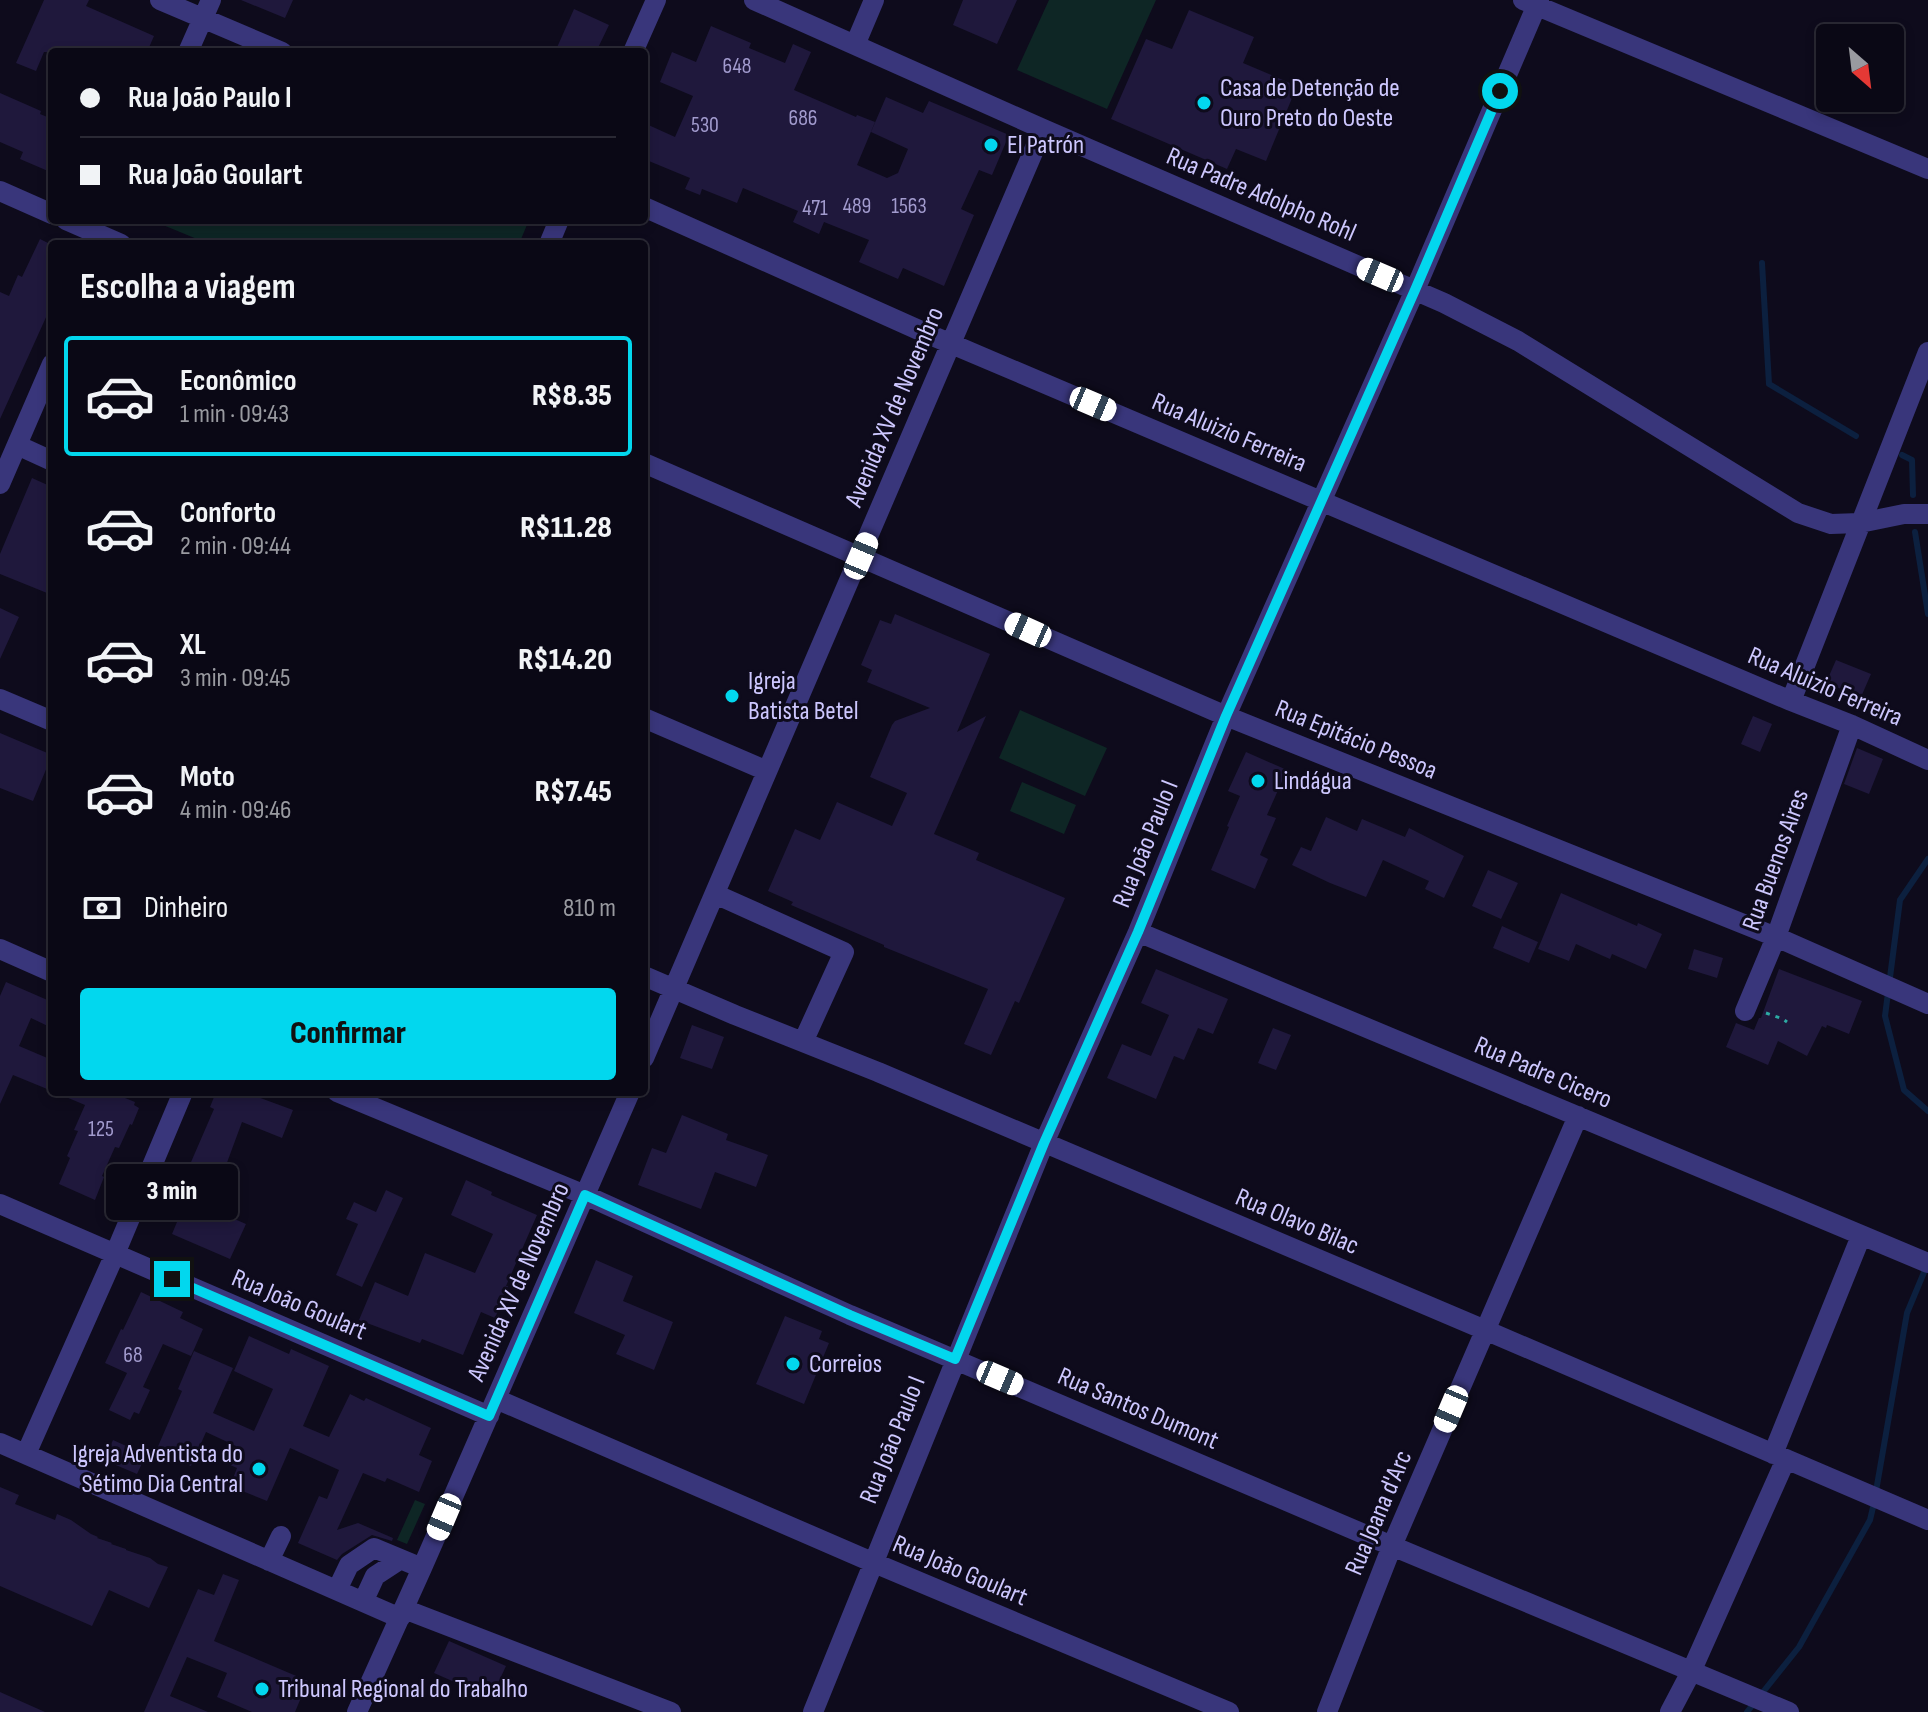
<!DOCTYPE html>
<html lang="pt">
<meta charset="utf-8">
<style>
:root{--surface:#0a0815;--page:#181622;--text:#f1f3f6;--muted:#999aa0;--line:#2a2934;--accent:#02d7ee}
body{margin:0;font-family:"Sofia Sans Condensed",sans-serif;background:var(--page);color:var(--text);height:100vh;display:flex;flex-direction:column;font-size:30px;white-space:nowrap}
*{box-sizing:border-box;margin:0}
p{font-size:26px;color:var(--muted)}
.icon{flex:none;width:44px;height:44px;fill:none;stroke:currentColor;stroke-width:2;stroke-linecap:round;stroke-linejoin:round}
.map{position:relative;flex:1;overflow:hidden}
.side{position:absolute;left:48px;top:240px;width:600px;height:856px;display:flex;flex-direction:column;background:var(--surface);border-radius:8px;box-shadow:0 4px 12px #0003,0 0 0 2px var(--line)}
.side>*{flex:none}
.banner{position:absolute;left:48px;top:48px;width:600px;height:176px;border-radius:8px;box-shadow:0 4px 12px #0003,0 0 0 2px var(--line);display:grid;align-content:center;height:176px;padding:0 32px;background:var(--surface)}
.needle{width:52px;rotate:152deg}
.buttons{position:absolute;left:1816px;top:24px;display:grid;gap:16px}
.buttons a{display:grid;place-items:center;width:88px;height:88px;border-radius:8px;background:var(--surface);box-shadow:0 4px 12px #0003,0 0 0 2px var(--line);font-size:40px}
.end{position:absolute;width:36px;height:36px;margin:-18px;border:10px solid #02d7ee;background:#111;box-shadow:0 0 0 4px #111}
.from{border-radius:50%}
.bubble{position:absolute;height:56px;border-radius:8px;background:var(--surface);box-shadow:0 4px 12px #0003,0 0 0 2px var(--line);font-size:26px;font-weight:800;line-height:56px;text-align:center}
.car{position:absolute;width:24px;height:48px;margin:-24px -12px;border-radius:10px;box-shadow:0 0 6px 2px #0007;background:linear-gradient(#fff 24%,#345 0 40%,#fff 0 76%,#345 0 86%,#fff 0)}
.banner b{display:flex;align-items:center;gap:28px;height:76px;font-size:30px}
.banner b+b{border-top:2px solid var(--line)}
.banner i{width:20px;height:20px;background:var(--text)}
ul{padding:0;list-style:none}
li{display:flex;align-items:center;gap:24px;height:120px;margin:0 16px 12px;padding:0 16px;border:4px solid transparent;border-radius:8px}
li div{flex:1}
li b{display:block;font-size:30px}
li em{font-style:normal;font-weight:800}
li.active{border-color:var(--accent)}
li>.icon{width:72px;height:72px;stroke-width:1.5}
h2{padding:0 32px;font-size:36px;line-height:96px}
.pay{display:flex;align-items:center;gap:20px;height:88px;padding:0 32px;font-size:30px}
.pay p{margin-inline-start:auto}
.primary-button{display:flex;gap:16px;margin-top:auto;padding:16px 32px}
.primary-button a{flex:1;height:92px;border-radius:8px;background:var(--accent);color:#111;font-size:32px;font-weight:800;line-height:92px;text-align:center}
.map>svg:first-child{display:block}
.green{fill:#0e2625}
.lines{fill:none;stroke-linecap:round;stroke-linejoin:round}
.stream{stroke:#0c203f;stroke-width:6}
.building{fill:#1f183c}
.path{stroke:#2daba4;stroke-width:3;stroke-dasharray:4 6;stroke-linecap:butt}
.minor{stroke:#39367b;stroke-width:20}
.route{stroke:#02d7ee;stroke-width:10}
.poi-dot{fill:#02d7ee;stroke:#0e0b1c;stroke-width:3}
.labels{text-anchor:middle;dominant-baseline:central;stroke-width:6;stroke-linejoin:round;paint-order:stroke}
.number-label{font-size:22px;fill:#a29bce}
.poi-label{font-size:26px;fill:#cdc7fe;stroke:#0e0b1c;text-anchor:start}
.street-label{font-size:26px;fill:#cdc7fe;stroke:#0e0b1c}
</style>
<div class="map">
<svg width="1928" height="1712" viewBox="0 0 1928 1712">
<rect width="100%" height="100%" fill="#0e0b1c"/>
<path class="green" d="M1049,0H1156L1107,109L1017,70Z
M161,220H529L519,244H209L163,225Z
M1020,710L1107,748L1085,796L999,758Z
M1022,782L1076,805L1064,834L1010,811Z
M415,1500L425,1504L407,1544L397,1540Z"/>
<g class="lines">
<path class="stream" d="M1762,263L1769,384L1856,436
M1902,455L1912,460L1913,495
M1915,532L1928,614
M1928,859L1900,900L1885,1016L1904,1090L1928,1111
M1876,1491L1907,1313L1927,1265
M1747,1712L1799,1647L1870,1520L1874,1503"/>
</g>
<path class="building" d="M44,0H89L86,6L154,36L147,52H44L36,71L16,63Z
M241,0H293L285,18Z
M963,0H1017L997,44L953,25Z
M574,9L609,25L596,52H555Z
M1189,10L1254,37L1243,63L1297,86L1266,161L1236,149L1227,169L1111,119L1146,39L1172,49Z
M711,26L751,43L749,48L785,63L793,44L811,52L794,90L856,117L857,115L875,122L857,165L887,178L898,173L908,149L871,132L886,97L923,113L929,101L1009,135L992,175L979,170L961,209L974,215L944,286L903,268L898,279L859,262L869,240L824,222L819,234L793,222L798,211L743,188L737,203L702,189L700,195L685,189L690,178L644,159V123L675,137L693,96L660,82L672,52L696,62Z
M0,93L41,111L40,114L52,119V162L48,171L20,159L23,152L0,142Z
M40,239L52,245V304L0,419V292L9,296L18,275L22,277Z
M32,478L52,487V595L0,574V554Z
M0,608L19,617L0,659Z
M895,614L990,654L957,732L986,716L934,834L979,853L976,860L1065,898L1019,1003L1015,1001L991,1055L964,1044L988,989L884,947V945L791,905L793,902L768,891L795,829L820,840L837,802L892,826L907,793L870,777L892,725L895,721L930,708L867,682L872,670L861,665L880,620L891,624Z
M1836,660L1871,674L1861,697L1826,683Z
M1753,716L1772,724L1760,752L1741,744Z
M0,733L52,755L33,801L0,788Z
M1857,748L1883,759L1869,794L1844,784Z
M1246,752L1287,770L1267,815L1276,818L1260,855L1268,859L1255,889L1211,870L1229,827L1227,826L1240,796L1228,791Z
M1326,817L1357,831L1362,819L1405,837L1409,828L1464,856L1444,898L1425,889L1429,881L1383,860L1366,897L1330,883L1292,865L1301,847L1311,851Z
M1488,870L1518,883L1501,919L1472,906Z
M1561,893L1637,926L1638,923L1662,934L1646,969L1612,954L1610,959L1576,944L1569,961L1538,949Z
M1502,926L1538,942L1529,963L1493,948Z
M1694,949L1723,958L1717,978L1688,969Z
M1156,969L1228,999L1213,1034L1198,1028L1184,1060L1174,1056L1156,1099L1107,1078L1122,1044L1151,1056L1169,1015L1141,1003Z
M1779,969L1862,1001L1849,1034L1827,1025L1826,1028L1822,1026L1807,1056L1778,1041L1768,1065L1726,1047L1736,1023L1754,1030L1759,1018H1761Z
M6,982L52,1002V1028L31,1018L19,1046L52,1060V1091L13,1075L0,1104V996Z
M692,1025L724,1037L712,1069L680,1058Z
M1273,1028L1291,1035L1276,1070L1258,1063Z
M54,1092H128L125,1098L135,1102L134,1105L139,1108L132,1125L130,1124L119,1148L115,1147L102,1176L104,1177L95,1200L59,1184L70,1158L67,1156L78,1131L74,1130L85,1105Z
M216,1092H257L255,1096L293,1110L282,1138L242,1122L225,1168L233,1172L216,1211L246,1224L230,1259L172,1234L182,1210L172,1206L214,1109L210,1107Z
M682,1115L728,1134L726,1140L768,1155L756,1187L715,1172L701,1209L638,1185L652,1148L666,1153Z
M466,1180L492,1192L491,1195L537,1215L506,1286H508L495,1318L481,1312L463,1355L422,1339L420,1343L359,1320L375,1282L408,1296L425,1253L475,1273L493,1234L451,1215Z
M386,1190L403,1198L362,1287L336,1275L358,1224L346,1219L354,1202L376,1212Z
M596,1260L633,1276L623,1301L673,1322L654,1370L616,1354L625,1335L574,1313Z
M141,1292L183,1312L180,1318L203,1329L191,1356L163,1344L143,1387L150,1390L139,1414L134,1412L130,1420L109,1410L127,1373L105,1363L121,1329L123,1330Z
M785,1316L822,1331L819,1339L829,1343L804,1404L756,1384Z
M249,1336L289,1354L291,1349L329,1366L303,1426L329,1437L350,1394L364,1401L366,1398L431,1428L419,1455L432,1461L419,1492L387,1478L385,1482L363,1473L337,1530L358,1523L393,1538L392,1541L372,1535L342,1554L337,1560L298,1543L319,1496L327,1499L339,1470L290,1448L267,1501L230,1486L237,1468L228,1464L236,1446L206,1432L191,1466L156,1451L182,1391L178,1389L194,1351L233,1368L213,1413L254,1431L273,1389L234,1371Z
M113,1440L146,1455L137,1474L104,1460Z
M0,1487L19,1495L15,1504L55,1520L57,1514L71,1520L91,1534L98,1537L97,1538L112,1543L111,1544L126,1549V1550L150,1558L158,1564L168,1567L149,1608L109,1590L92,1626L0,1586Z
M223,1574L239,1580L214,1641L308,1681L295,1712H252L217,1697L227,1673L187,1657L170,1696L208,1712H144L198,1589L214,1595Z
M449,1641L506,1666L491,1698L434,1673Z
M0,1692L45,1712H0Z"/>
<g class="lines">
<path class="path" d="M1766,1013L1783,1019L1787,1022"/>
<path class="minor" d="M160,0L282,52
M754,0L1043,129L1444,303L1518,341L1798,513L1831,524L1860,523L1904,514H1928
M1523,0L1928,169
M855,45L874,0
M188,52L211,0
M633,52L656,0
M0,191L52,214
M644,207L921,331L1791,701L1852,725L1928,760
M66,220L121,244
M549,244L559,220
M17,445L52,461
M644,463L1226,716L1776,937L1928,1004
M0,484L52,364
M0,699L52,721
M1791,701L1928,352
M644,718L767,771
M715,894L844,952L803,1042
M1138,932L1928,1263
M0,949L52,972
M644,976L735,1015L878,1072L1485,1330L1928,1520
M1745,1011L1776,937L1852,725
M644,1058L1043,129
M337,1092L585,1195L850,1315L1392,1546L1789,1712
M0,1204L489,1416
M496,1399L872,1562L1229,1712
M0,1443L400,1618
M26,1454L115,1254L183,1092
M1773,1454L1861,1236
M269,1561L281,1536
M337,1590L349,1565L374,1548L422,1568
M363,1602L375,1576L401,1559
M404,1609L671,1712
M357,1712L422,1568L630,1092
M813,1712L1044,1143L1138,932L1226,716L1415,290L1539,0
M1327,1712L1392,1546L1578,1116
M1670,1712L1691,1672L1786,1459"/>
</g>
<g class="lines">
<path class="route" d="M172,1279L489,1416L585,1195L850,1315L955,1359L1044,1143L1138,932L1226,716L1415,290L1500,91"/>
</g>
<g class="poi-dot">
<circle cx="1204" cy="103" r="8"/>
<circle cx="991" cy="145" r="8"/>
<circle cx="732" cy="696" r="8"/>
<circle cx="1258" cy="781" r="8"/>
<circle cx="793" cy="1364" r="8"/>
<circle cx="259" cy="1469" r="8"/>
<circle cx="262" cy="1689" r="8"/>
</g>
<g class="labels">
<g class="number-label">
<text x="737" y="66">648</text>
<text x="803" y="118">686</text>
<text x="705" y="125">530</text>
<text x="857" y="206">489</text>
<text x="909" y="206">1563</text>
<text x="815" y="208">471</text>
<text x="101" y="1129">125</text>
<text x="133" y="1355">68</text>
</g>
<g class="poi-label">
<text x="1220" y="88">Casa de Detenção de<tspan x="1220" dy="30">Ouro Preto do Oeste</tspan></text>
<text x="1007" y="145">El Patrón</text>
<text x="748" y="681">Igreja<tspan x="748" dy="30">Batista Betel</tspan></text>
<text x="1274" y="781">Lindágua</text>
<text x="809" y="1364">Correios</text>
<text x="243" y="1454" text-anchor="end">Igreja Adventista do<tspan x="243" dy="30">Sétimo Dia Central</tspan></text>
<text x="278" y="1689">Tribunal Regional do Trabalho</text>
</g>
<g class="street-label">
<text transform="translate(1261 195) rotate(23)">Rua Padre Adolpho Rohl</text>
<text transform="translate(895 407) rotate(-67)">Avenida XV de Novembro</text>
<text transform="translate(1229 433) rotate(23)">Rua Aluizio Ferreira</text>
<text transform="translate(1825 687) rotate(23)">Rua Aluizio Ferreira</text>
<text transform="translate(1356 740) rotate(22)">Rua Epitácio Pessoa</text>
<text transform="translate(1146 844) rotate(-68)">Rua João Paulo I</text>
<text transform="translate(1776 860) rotate(-70)">Rua Buenos Aires</text>
<text transform="translate(1543 1073) rotate(23)">Rua Padre Cicero</text>
<text transform="translate(1297 1222) rotate(23)">Rua Olavo Bilac</text>
<text transform="translate(519 1282) rotate(-66)">Avenida XV de Novembro</text>
<text transform="translate(299 1305) rotate(23)">Rua João Goulart</text>
<text transform="translate(1138 1409) rotate(23)">Rua Santos Dumont</text>
<text transform="translate(893 1440) rotate(-68)">Rua João Paulo I</text>
<text transform="translate(1379 1513) rotate(-67)">Rua Joana d'Arc</text>
<text transform="translate(960 1571) rotate(23)">Rua João Goulart</text>
</g>
</g>
</svg>
<div class="buttons">
<a><svg class="needle" viewBox="-14 -14 28 28"><path d="M0-13l5 13h-10z" fill="#e53935"/><path d="M0 13l5-13h-10z" fill="#999aa0"/></svg></a>
</div>
<i class="end from" style="left:1500px;top:91px"></i>
<i class="end" style="left:172px;top:1279px"></i>
<div class="bubble" style="left:106px;top:1164px;width:132px">3 min</div>
<i class="car" style="left:1380px;top:275px;rotate:293deg"></i>
<i class="car" style="left:1093px;top:404px;rotate:113deg"></i>
<i class="car" style="left:861px;top:556px;rotate:23deg"></i>
<i class="car" style="left:1028px;top:630px;rotate:294deg"></i>
<i class="car" style="left:1000px;top:1378px;rotate:113deg"></i>
<i class="car" style="left:1451px;top:1409px;rotate:203deg"></i>
<i class="car" style="left:444px;top:1517px;rotate:203deg"></i>
<div class="banner">
<b><i class="from"></i>Rua João Paulo I</b>
<b><i></i>Rua João Goulart</b>
</div>
<section class="side">
<h2>Escolha a viagem</h2>
<ul>
<li class="active"><svg class="icon" aria-label="car" viewBox="0 0 24 24"><path d="M5 17H2v-5l4-1 3-4h7l3 4 3 1v5h-3M9 17h6M6 11h13"/><circle cx="7" cy="17" r="2"/><circle cx="17" cy="17" r="2"/></svg><div><b>Econômico</b><p>1 min · 09:43</p></div><em>R$8.35</em></li>
<li><svg class="icon" aria-label="car" viewBox="0 0 24 24"><path d="M5 17H2v-5l4-1 3-4h7l3 4 3 1v5h-3M9 17h6M6 11h13"/><circle cx="7" cy="17" r="2"/><circle cx="17" cy="17" r="2"/></svg><div><b>Conforto</b><p>2 min · 09:44</p></div><em>R$11.28</em></li>
<li><svg class="icon" aria-label="car" viewBox="0 0 24 24"><path d="M5 17H2v-5l4-1 3-4h7l3 4 3 1v5h-3M9 17h6M6 11h13"/><circle cx="7" cy="17" r="2"/><circle cx="17" cy="17" r="2"/></svg><div><b>XL</b><p>3 min · 09:45</p></div><em>R$14.20</em></li>
<li><svg class="icon" aria-label="car" viewBox="0 0 24 24"><path d="M5 17H2v-5l4-1 3-4h7l3 4 3 1v5h-3M9 17h6M6 11h13"/><circle cx="7" cy="17" r="2"/><circle cx="17" cy="17" r="2"/></svg><div><b>Moto</b><p>4 min · 09:46</p></div><em>R$7.45</em></li>
</ul>
<div class="pay"><svg class="icon" aria-label="cash" viewBox="0 0 24 24"><path d="M3 7h18v10H3z"/><circle cx="12" cy="12" r="2"/></svg>Dinheiro<p>810 m</p></div>
<div class="primary-button"><a>Confirmar</a></div>
</section>
</div>
